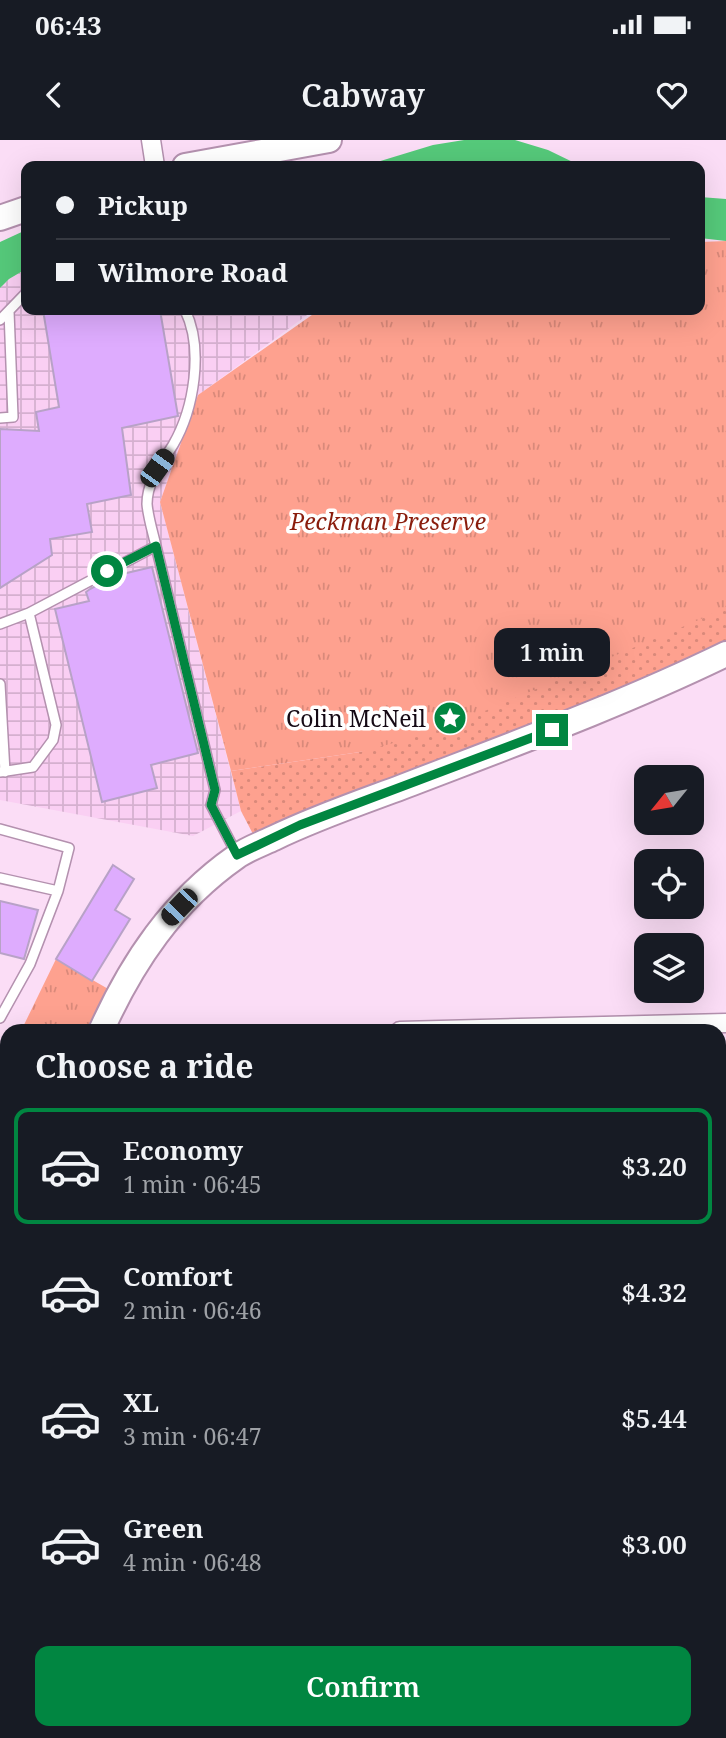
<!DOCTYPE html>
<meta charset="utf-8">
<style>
:root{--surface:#171b24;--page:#20242c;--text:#f1f3f6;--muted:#9ea1a6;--line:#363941;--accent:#018641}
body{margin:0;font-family:"Noto Serif",serif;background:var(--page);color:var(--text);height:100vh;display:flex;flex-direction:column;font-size:26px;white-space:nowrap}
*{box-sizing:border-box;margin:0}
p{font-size:23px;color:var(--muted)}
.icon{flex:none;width:38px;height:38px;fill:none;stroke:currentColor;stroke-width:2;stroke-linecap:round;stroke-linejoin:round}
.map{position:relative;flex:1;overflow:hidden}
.sheet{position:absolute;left:0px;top:884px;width:726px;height:716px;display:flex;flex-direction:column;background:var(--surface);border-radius:21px 21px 0 0;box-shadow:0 7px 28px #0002}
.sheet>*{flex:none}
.banner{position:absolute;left:21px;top:21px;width:684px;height:154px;border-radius:14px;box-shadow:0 7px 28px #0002;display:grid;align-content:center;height:154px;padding:0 35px;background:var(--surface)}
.needle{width:46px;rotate:240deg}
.fabs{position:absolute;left:634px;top:625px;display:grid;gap:14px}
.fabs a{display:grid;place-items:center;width:70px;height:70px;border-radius:14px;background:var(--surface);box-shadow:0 7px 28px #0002;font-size:35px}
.end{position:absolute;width:32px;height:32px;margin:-16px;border:9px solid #018641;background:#fff;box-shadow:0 0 0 4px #fff}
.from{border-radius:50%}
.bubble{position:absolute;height:49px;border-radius:14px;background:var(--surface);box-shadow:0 7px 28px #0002;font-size:23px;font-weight:600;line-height:49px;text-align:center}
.car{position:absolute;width:21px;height:42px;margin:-21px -10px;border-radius:9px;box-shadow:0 0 5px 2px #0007;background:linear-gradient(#222 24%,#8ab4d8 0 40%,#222 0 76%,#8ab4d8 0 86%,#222 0)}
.banner b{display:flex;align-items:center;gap:24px;height:66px;font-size:26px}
.banner b+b{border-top:2px solid var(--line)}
.banner i{width:18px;height:18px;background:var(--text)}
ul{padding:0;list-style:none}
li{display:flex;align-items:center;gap:21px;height:116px;margin:0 14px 10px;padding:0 21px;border:4px solid transparent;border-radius:14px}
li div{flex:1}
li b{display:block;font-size:26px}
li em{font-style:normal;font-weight:600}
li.on{border-color:var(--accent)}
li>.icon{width:63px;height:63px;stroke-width:1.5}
h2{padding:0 35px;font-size:32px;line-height:84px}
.action{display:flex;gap:14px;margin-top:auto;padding:14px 35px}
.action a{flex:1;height:80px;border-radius:14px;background:var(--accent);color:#fff;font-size:28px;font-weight:600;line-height:80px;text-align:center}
.status{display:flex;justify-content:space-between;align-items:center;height:49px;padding:0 35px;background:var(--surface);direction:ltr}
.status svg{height:19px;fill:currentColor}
header{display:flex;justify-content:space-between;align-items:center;height:91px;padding:0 35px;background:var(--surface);font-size:32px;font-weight:600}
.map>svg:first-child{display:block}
.industrial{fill:url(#industrial-grid)}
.grass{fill:url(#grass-dots)}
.park{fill:url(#park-tufts)}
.water{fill:#55c97a}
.building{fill:#deacfe;stroke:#b8a2c7;stroke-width:2}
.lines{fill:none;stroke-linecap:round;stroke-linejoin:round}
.lane-casing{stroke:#b491af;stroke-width:12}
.street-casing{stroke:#b491af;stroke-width:21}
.secondary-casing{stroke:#b491af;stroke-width:28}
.lane{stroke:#fff;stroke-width:9}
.street{stroke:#fff;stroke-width:18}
.secondary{stroke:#fff;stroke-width:24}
.route{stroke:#018641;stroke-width:9}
.labels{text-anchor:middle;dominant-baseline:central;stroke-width:7;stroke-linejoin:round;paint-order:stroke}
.park-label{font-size:23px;font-style:italic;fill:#8a1d0d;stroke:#fff}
.poi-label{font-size:23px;fill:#150914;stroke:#fff;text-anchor:end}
</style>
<div class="status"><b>06:43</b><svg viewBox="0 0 49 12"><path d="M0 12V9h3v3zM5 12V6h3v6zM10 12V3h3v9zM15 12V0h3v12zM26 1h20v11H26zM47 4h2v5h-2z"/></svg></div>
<header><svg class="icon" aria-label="back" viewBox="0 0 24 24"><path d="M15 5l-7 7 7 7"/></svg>Cabway<svg class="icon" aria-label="heart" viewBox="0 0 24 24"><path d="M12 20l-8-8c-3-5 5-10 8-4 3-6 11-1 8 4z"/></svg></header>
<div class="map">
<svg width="726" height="1598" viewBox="0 0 726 1598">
<defs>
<pattern id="industrial-grid" width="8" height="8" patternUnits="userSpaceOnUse" patternTransform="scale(1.75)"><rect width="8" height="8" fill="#facff3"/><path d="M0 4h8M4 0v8" fill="none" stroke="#d5b0cf"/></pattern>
<pattern id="grass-dots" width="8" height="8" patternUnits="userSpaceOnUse" patternTransform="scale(1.75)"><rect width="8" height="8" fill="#fea18f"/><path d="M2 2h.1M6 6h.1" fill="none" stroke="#d9897a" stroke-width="1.8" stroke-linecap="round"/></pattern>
<pattern id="park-tufts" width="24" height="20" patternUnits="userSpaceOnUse" patternTransform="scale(1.75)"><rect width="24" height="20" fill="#fea18f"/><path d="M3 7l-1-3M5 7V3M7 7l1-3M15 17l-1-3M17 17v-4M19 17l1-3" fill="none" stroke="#d9897a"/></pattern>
</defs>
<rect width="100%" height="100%" fill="#fbddf6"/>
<path class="industrial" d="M26,129V170H314L198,255L160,362L241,671L193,696L0,660V148L9,139Z"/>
<path class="grass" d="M726,462V501L671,528L254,696L241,671L231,631L360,612Z"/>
<path class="park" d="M726,101V467L701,479L473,576L405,600L360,612L231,631L160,362L198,255L319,170H700V102Z
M56,819L110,850L90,891H21Z
M7,935V1133L0,1149V957Z"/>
<path class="water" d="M464,0H515L548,10L581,26H364L433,5Z
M700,57L726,59V101L700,98Z
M26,90V129L9,139L0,148V102Z"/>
<path class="building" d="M43,170H160L178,276L122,288L131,355L87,364L92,392L50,399L52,415L0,448V289L39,291L36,272L59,267Z
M152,427L198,613L151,625L157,648L102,662L55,469L89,461L86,452L90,449L114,436Z
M113,725L134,739L115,770L130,779L92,841L56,819Z
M0,761L38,770L24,819L0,813Z"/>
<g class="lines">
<defs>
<path id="lane" d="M0,180L26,153
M0,278L13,277L9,171
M156,406C153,393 148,377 147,364C147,341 162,323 173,305C194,269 204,209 185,170
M0,484L29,473
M0,544L5,632
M0,632L33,627L53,600L56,585L29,473L156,406L215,650L211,665L236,713
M0,689L69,708L58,751L30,824L0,878
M0,738L58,751"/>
<path id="street" d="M151,0L155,26
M400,891L726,883
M719,1144H726
M719,1403H726
M0,1423H7
M160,1592V1598
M521,1592V1598"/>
<path id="secondary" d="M185,26L329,0
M0,78L26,69
M101,891C132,822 173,761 236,717C247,709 261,704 274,698C315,678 359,663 402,647C511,605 621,565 726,514
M0,1180L7,1165"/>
</defs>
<use href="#lane" class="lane-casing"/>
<use href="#street" class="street-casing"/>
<use href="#secondary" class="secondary-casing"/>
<use href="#lane" class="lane"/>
<use href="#street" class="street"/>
<use href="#secondary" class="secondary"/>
</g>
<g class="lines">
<path class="route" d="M107,431L156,406L215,650L211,665L237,715L300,685L552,590"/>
</g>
<defs>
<symbol id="sight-disc" viewBox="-11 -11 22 22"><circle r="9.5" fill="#018641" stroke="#fff"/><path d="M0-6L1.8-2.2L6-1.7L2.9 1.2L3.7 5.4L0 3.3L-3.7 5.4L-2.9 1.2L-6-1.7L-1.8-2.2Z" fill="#fff"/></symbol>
</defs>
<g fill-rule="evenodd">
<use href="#sight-disc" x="431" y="559" width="38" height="38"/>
</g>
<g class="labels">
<g class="park-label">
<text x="388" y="381">Peckman Preserve</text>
</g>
<g class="poi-label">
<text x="426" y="578">Colin McNeil</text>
</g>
</g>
</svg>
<div class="fabs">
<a><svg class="needle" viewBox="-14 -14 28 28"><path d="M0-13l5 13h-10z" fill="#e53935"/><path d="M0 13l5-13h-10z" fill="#9ea1a6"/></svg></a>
<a><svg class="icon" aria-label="locate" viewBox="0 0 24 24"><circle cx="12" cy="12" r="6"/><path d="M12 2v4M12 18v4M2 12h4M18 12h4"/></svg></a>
<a><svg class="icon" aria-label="layers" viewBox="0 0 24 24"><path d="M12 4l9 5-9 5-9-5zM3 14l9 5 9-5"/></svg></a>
</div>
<i class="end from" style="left:107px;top:431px"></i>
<i class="end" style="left:552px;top:590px"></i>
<div class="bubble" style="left:494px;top:488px;width:116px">1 min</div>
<i class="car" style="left:157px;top:328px;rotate:36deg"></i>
<i class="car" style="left:179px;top:767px;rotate:224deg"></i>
<div class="banner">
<b><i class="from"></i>Pickup</b>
<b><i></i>Wilmore Road</b>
</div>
<section class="sheet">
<h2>Choose a ride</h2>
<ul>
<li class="on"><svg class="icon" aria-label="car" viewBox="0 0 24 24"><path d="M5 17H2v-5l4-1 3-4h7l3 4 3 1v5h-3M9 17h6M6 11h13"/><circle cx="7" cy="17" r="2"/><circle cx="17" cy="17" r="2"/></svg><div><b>Economy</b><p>1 min · 06:45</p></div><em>$3.20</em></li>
<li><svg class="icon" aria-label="car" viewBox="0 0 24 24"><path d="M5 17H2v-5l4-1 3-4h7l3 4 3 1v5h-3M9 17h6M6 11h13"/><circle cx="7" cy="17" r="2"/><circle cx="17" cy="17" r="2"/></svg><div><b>Comfort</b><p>2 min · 06:46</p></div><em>$4.32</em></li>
<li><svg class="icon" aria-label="car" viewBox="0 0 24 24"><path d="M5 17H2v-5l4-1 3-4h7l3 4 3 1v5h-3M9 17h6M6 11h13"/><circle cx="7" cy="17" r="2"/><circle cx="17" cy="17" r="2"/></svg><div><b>XL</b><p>3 min · 06:47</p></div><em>$5.44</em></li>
<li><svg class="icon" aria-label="car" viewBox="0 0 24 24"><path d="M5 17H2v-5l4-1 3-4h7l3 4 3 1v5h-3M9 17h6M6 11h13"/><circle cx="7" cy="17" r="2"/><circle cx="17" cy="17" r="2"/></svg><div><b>Green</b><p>4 min · 06:48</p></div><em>$3.00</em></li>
</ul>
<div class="action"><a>Confirm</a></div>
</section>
</div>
